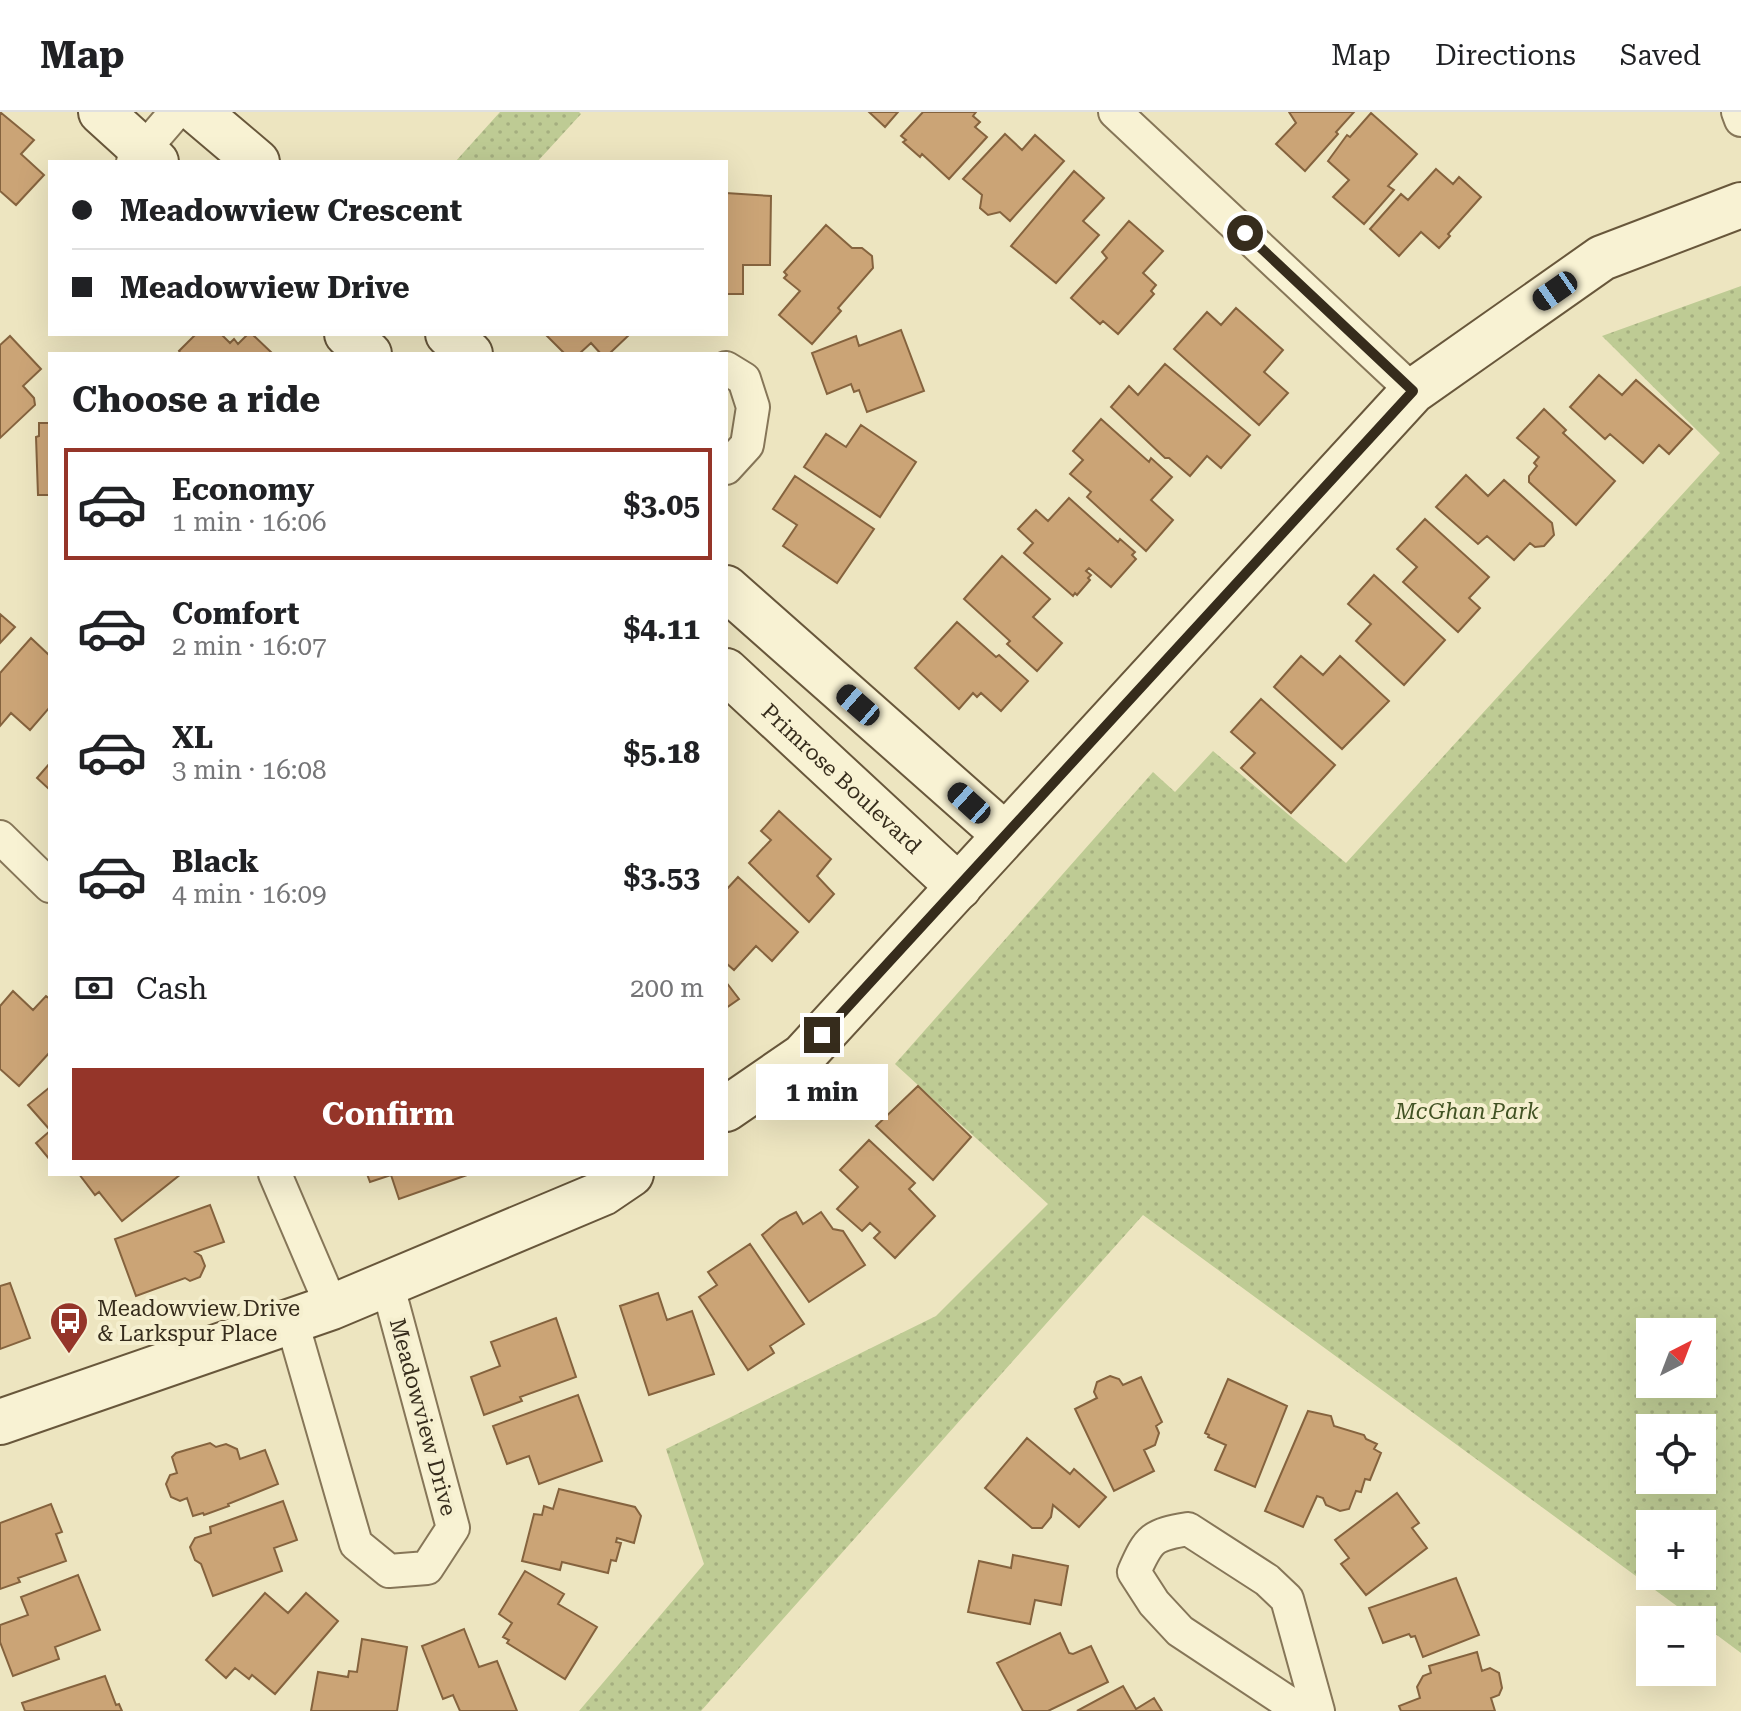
<!DOCTYPE html>
<meta charset="utf-8">
<style>
:root{--surface:#fff;--page:#f6f6f6;--text:#202124;--muted:#757577;--line:#e0e0e0;--accent:#953529}
body{margin:0;font-family:"Roboto Serif",serif;background:var(--page);color:var(--text);height:100vh;display:flex;flex-direction:column;font-size:30px;white-space:nowrap}
*{box-sizing:border-box;margin:0}
p{font-size:26px;color:var(--muted)}
.icon{flex:none;width:44px;height:44px;fill:none;stroke:currentColor;stroke-width:2;stroke-linecap:round;stroke-linejoin:round}
.map{position:relative;flex:1;overflow:hidden}
.sheet{position:absolute;left:48px;top:240px;width:680px;height:824px;display:flex;flex-direction:column;background:var(--surface);border-radius:0px;box-shadow:0 8px 32px #0002}
.sheet>*{flex:none}
.guide{position:absolute;left:48px;top:48px;width:680px;height:176px;border-radius:0px;box-shadow:0 8px 32px #0002;display:grid;align-content:center;height:176px;padding:0 24px;background:var(--surface)}
.needle{width:52px;rotate:42deg}
.tools{position:absolute;left:1636px;top:1206px;display:grid;gap:16px}
.tools a{display:grid;place-items:center;width:80px;height:80px;border-radius:0px;background:var(--surface);box-shadow:0 8px 32px #0002;font-size:40px}
.end{position:absolute;width:36px;height:36px;margin:-18px;border:10px solid #362c1c;background:#fff;box-shadow:0 0 0 4px #fff}
.from{border-radius:50%}
.bubble{position:absolute;height:56px;border-radius:0px;background:var(--surface);box-shadow:0 8px 32px #0002;font-size:26px;font-weight:700;line-height:56px;text-align:center}
.car{position:absolute;width:24px;height:48px;margin:-24px -12px;border-radius:10px;box-shadow:0 0 6px 2px #0007;background:linear-gradient(#222 24%,#8ab4d8 0 40%,#222 0 76%,#8ab4d8 0 86%,#222 0)}
.guide b{display:flex;align-items:center;gap:28px;height:76px;font-size:30px}
.guide b+b{border-top:2px solid var(--line)}
.guide i{width:20px;height:20px;background:var(--text)}
ul{padding:0;list-style:none}
li{display:flex;align-items:center;gap:24px;height:112px;margin:0 16px 12px;padding:0 8px;border:4px solid transparent;border-radius:0px}
li div{flex:1}
li b{display:block;font-size:30px}
li em{font-style:normal;font-weight:700}
li.current{border-color:var(--accent)}
li>.icon{width:72px;height:72px;stroke-width:1.5}
h2{padding:0 24px;font-size:36px;line-height:96px}
.pay{display:flex;align-items:center;gap:20px;height:88px;padding:0 24px;font-size:30px}
.pay p{margin-inline-start:auto}
.button{display:flex;gap:16px;margin-top:auto;padding:16px 24px}
.button a{flex:1;height:92px;border-radius:0px;background:var(--accent);color:#fff;font-size:32px;font-weight:700;line-height:92px;text-align:center}
header{display:flex;align-items:center;gap:48px;box-sizing:border-box;height:112px;padding:0 40px;background:var(--surface);border-bottom:2px solid var(--line)}
header strong{font-size:38px}
nav{display:flex;gap:44px;margin-inline-start:auto;font-size:28px}
.map>svg:first-child{display:block}
.park{fill:url(#park-dots);fill-rule:evenodd}
.building{fill:#cba476;stroke:#85633e;stroke-width:2}
.lines{fill:none;stroke-linecap:round;stroke-linejoin:round}
.street-casing{stroke:#867658;stroke-width:36}
.secondary-casing{stroke:#68573b;stroke-width:48}
.street{stroke:#f8f2d3;stroke-width:32}
.secondary{stroke:#f8f2d3;stroke-width:44}
.route{stroke:#362c1c;stroke-width:10}
.labels{text-anchor:middle;dominant-baseline:central;stroke-width:8;stroke-linejoin:round;paint-order:stroke}
.street-label{font-size:22px;fill:#362c1c;stroke:#f5efcf}
.park-label{font-size:22px;font-style:italic;fill:#415223;stroke:#f5efcf}
.poi-label{font-size:22px;fill:#362c1c;stroke:#f5efcf;text-anchor:start}
</style>
<header>
<strong>Map</strong>
<nav><a>Map</a><a>Directions</a><a>Saved</a></nav>
</header>
<div class="map">
<svg width="1741" height="1599" viewBox="0 0 1741 1599">
<defs>
<pattern id="park-dots" width="8" height="8" patternUnits="userSpaceOnUse" patternTransform="scale(2)"><rect width="8" height="8" fill="#becb94"/><path d="M2 2h.1M6 6h.1" fill="none" stroke="#a4ae7f" stroke-width="1.8" stroke-linecap="round"/></pattern>
</defs>
<rect width="100%" height="100%" fill="#ede5c0"/>
<path class="park" d="M500,0H579L581,2L537,50H455Z
M1741,174V1541L1702,1512V1508H1696L1143,1103L701,1599H579L704,1452L666,1337L936,1204L1048,1092L895,952L1153,660L1175,680L1213,639L1346,751L1720,341L1602,224ZM1650,1220H1702V1272H1650ZM1650,1316H1702V1368H1650ZM1650,1412H1702V1464H1650Z"/>
<path class="building" d="M0,0L34,28L21,42L44,63L16,93L0,79Z
M869,0H898L885,15Z
M923,0H976L973,4L980,10L975,15L987,25L949,67L922,42L920,45L903,30L906,28L901,24Z
M1289,0H1354L1336,20L1338,22L1305,59L1276,32L1296,11Z
M1371,1L1417,42L1388,74L1394,78L1364,112L1333,85L1349,68L1328,49L1347,23L1350,25Z
M1005,22L1022,38L1035,23L1064,49L1010,109L1000,100L988,103L980,96L982,83L963,67Z
M1436,57L1453,72L1459,65L1481,85L1448,122L1450,124L1439,136L1421,120L1399,144L1370,117L1401,82L1408,88Z
M1074,59L1104,86L1083,109L1099,123L1056,171L1011,134Z
M726,81L771,84L770,153H743V182H726Z
M1129,109L1163,139L1143,161L1156,173L1151,179L1154,182L1118,222L1103,209L1100,212L1071,186L1107,146L1102,140Z
M826,113L852,136H862L872,144L873,156L838,196L841,199L812,232L779,203L800,179L784,166L787,163L784,160Z
M1236,196L1283,238L1264,260L1288,281L1259,313L1174,237L1207,200L1221,213Z
M901,218L924,279L867,300L859,278L854,280L851,272L827,282L812,241L856,224L859,234Z
M196,222H221L230,231L234,227L238,232L248,222H252L273,242H181L179,239Z
M545,222H630L609,242H601L591,231L579,242H565Z
M10,224L41,257L23,274L34,286L35,293L0,326V233Z
M1165,252L1250,323L1221,356L1207,344L1190,364L1169,346H1165L1111,295L1129,274L1138,283Z
M1599,263L1622,283L1636,268L1692,317L1669,342L1659,333L1643,351L1610,322L1605,327L1570,295Z
M1544,297L1566,318L1563,321L1615,369L1576,413L1529,370V364L1537,354L1534,351L1539,345L1517,326Z
M1101,307L1149,350L1151,346L1172,365L1151,388L1173,408L1146,439L1087,385L1091,380L1070,362L1083,348L1073,339Z
M39,311H50V383H38L36,325L39,324Z
M861,313L916,350L880,405L804,355L826,322L846,335Z
M1466,363L1488,384L1504,368L1552,411L1554,423L1544,434L1535,435L1530,431L1514,448L1487,424L1478,432L1436,395Z
M795,364L874,417L837,471L783,434L797,413L773,397Z
M1069,386L1118,430L1120,427L1135,440L1132,443L1136,447L1111,475L1089,456L1086,459L1091,463L1088,466L1090,468L1077,483L1075,481L1073,484L1024,441L1033,431L1018,417L1036,398L1048,409Z
M1425,407L1489,465L1469,486L1480,496L1458,520L1403,470L1417,455L1397,437Z
M1002,444L1050,487L1033,505L1062,531L1037,559L1007,532L1010,529L964,487Z
M1374,463L1445,528L1404,573L1356,529L1371,512L1348,492Z
M0,502L15,515L0,531Z
M957,510L996,545L999,543L1028,569L1001,599L981,581L977,585L973,581L959,597L915,556Z
M31,526L50,544V595L30,618L11,601L0,614V561Z
M1301,544L1323,563L1340,544L1389,589L1342,637L1274,575Z
M1261,587L1335,653L1291,701L1241,656L1255,641L1231,620Z
M50,651V678L37,666Z
M779,699L831,747L817,764L834,782L809,810L749,751L771,728L761,719Z
M738,765L798,820L772,849L756,834L734,858L726,851V778Z
M726,870L739,887L726,896Z
M13,879L33,898L46,884L50,887V940L19,974L0,957V894Z
M918,974L971,1025L933,1068L876,1014Z
M50,975V1018L28,993Z
M50,1019V1048L36,1031Z
M869,1028L915,1071L909,1077L935,1104L895,1146L874,1126L880,1120L870,1111L862,1119L837,1097L858,1075L840,1058Z
M79,1062H181L122,1109L99,1080L95,1083Z
M367,1062H466L467,1063L399,1087L391,1063L370,1070Z
M210,1093L224,1130L195,1140L201,1144L205,1154L200,1165L190,1169L185,1166L136,1184L115,1127Z
M796,1100L803,1112L821,1100L833,1117L843,1119L865,1153L809,1190L762,1123L780,1108Z
M750,1132L804,1212L770,1234L774,1241L748,1258L699,1185L717,1173L708,1160Z
M10,1171L30,1226L0,1237V1174Z
M658,1181L667,1208L692,1199L714,1262L649,1283L620,1194Z
M556,1206L576,1265L520,1285L522,1289L484,1303L471,1265L500,1254L491,1230Z
M1110,1264L1119,1267L1123,1273L1141,1265L1162,1310L1156,1314L1159,1321L1155,1333L1144,1338L1154,1359L1114,1379L1075,1297L1097,1286L1094,1280L1097,1270Z
M1228,1267L1287,1294L1255,1375L1215,1358L1226,1333L1208,1325L1209,1323L1205,1321Z
M578,1283L602,1349L539,1372L529,1344L507,1352L493,1314Z
M1308,1299L1331,1304L1334,1314L1364,1323L1366,1327L1377,1332L1374,1337L1381,1341L1370,1368L1365,1367L1361,1380L1356,1379L1349,1397L1340,1399L1326,1393L1323,1386L1317,1384L1303,1415L1265,1399Z
M1027,1326L1070,1362L1074,1357L1106,1385L1079,1415L1053,1393L1051,1405L1042,1416H1032L985,1376Z
M210,1331L216,1335L226,1332L237,1337L240,1347L265,1338L278,1372L228,1392L229,1394L204,1403L203,1401L193,1404L187,1386L180,1389L171,1385L166,1372L170,1363L177,1361L172,1345L176,1341Z
M559,1377L635,1395L641,1404L634,1431L617,1426L616,1430L621,1431L616,1449L611,1448L608,1461L562,1450L560,1458L522,1449L534,1402L542,1403L544,1394L553,1397Z
M1397,1381L1419,1411L1412,1416L1427,1436L1366,1483L1341,1452L1349,1446L1335,1428Z
M283,1389L297,1428L274,1436L282,1459L213,1484L201,1452L195,1448L190,1435L195,1426L211,1421L210,1415Z
M51,1392L62,1420L56,1422L66,1449L18,1466L20,1470L0,1477V1411Z
M1013,1443L1068,1454L1061,1493L1035,1488L1030,1512L968,1500L979,1449L1011,1456Z
M525,1459L564,1482L558,1492L597,1515L565,1567L507,1531L509,1528L503,1525L512,1511L499,1502Z
M78,1463L100,1518L55,1535L59,1547L13,1564L0,1530V1513L28,1503L21,1485Z
M1456,1466L1479,1523L1423,1545L1415,1524L1411,1525L1409,1522L1383,1531L1369,1496Z
M265,1481L288,1501L306,1481L338,1509L275,1582L252,1563L249,1567L235,1556L226,1566L206,1548Z
M464,1517L479,1555L497,1549L517,1599H460L453,1583L443,1587L422,1534Z
M1060,1521L1069,1541L1073,1542L1091,1534L1108,1570L1048,1599H1023L997,1551Z
M362,1527L407,1535L397,1599H311L318,1560L348,1565L349,1559L357,1560Z
M1477,1540L1482,1559L1490,1556L1499,1561L1502,1576L1499,1583L1491,1586L1495,1599H1401L1399,1594L1420,1586L1417,1575L1423,1564L1431,1561L1429,1554Z
M105,1564L116,1593L119,1592L122,1599H25L22,1591Z
M1123,1574L1136,1597L1154,1586L1162,1599H1077Z"/>
<g class="lines">
<defs>
<path id="street" d="M1115,0L1413,279
M1738,0L1741,8
M133,50L176,0
M726,256L744,267L753,295L747,333L726,356
M0,725L50,774
M275,1062L332,1195
M292,1210L356,1432L389,1459L427,1456L453,1416L387,1171
M1301,1599L1180,1519L1154,1491L1134,1460C1149,1426 1152,1423 1188,1417L1267,1468L1287,1487L1318,1599"/>
<g id="secondary">
<path d="M101,0L156,50"/>
<path d="M198,0L257,50"/>
<path d="M347,222L369,242"/>
<path d="M448,222L470,242"/>
<path d="M726,476L1004,722"/>
<path id="s1" d="M726,559L959,775"/>
<path d="M726,997L803,944L1413,279L1602,146L1741,93"/>
<path d="M0,1310L332,1195L603,1081L631,1062"/>
</g>
</defs>
<use href="#street" class="street-casing"/>
<use href="#secondary" class="secondary-casing"/>
<use href="#street" class="street"/>
<use href="#secondary" class="secondary"/>
</g>
<g class="lines">
<path class="route" d="M822,923L1413,279L1245,121"/>
</g>
<defs>
<symbol id="bus-pin" viewBox="-11 -11 22 30"><path d="M0 17L-7.5 6A9.5 9.5 0 1 1 7.5 6Z" fill="#953529" stroke="#f5efcf"/><path d="M-5-6H5V4H4V6H2V4H-2V6H-4V4H-5ZM-3.5-4V0h7V-4ZM-3.5 1.2v1.5H-2V1.2ZM2 1.2v1.5H3.5V1.2Z" fill="#fff"/></symbol>
</defs>
<g fill-rule="evenodd">
<use href="#bus-pin" x="47" y="1187" width="44" height="60"/>
</g>
<g class="labels">
<g class="street-label">
<text stroke="none"><textPath href="#s1" startOffset="158">Primrose Boulevard</textPath></text>
<text transform="translate(423 1305) rotate(75)">Meadowview Drive</text>
</g>
<g class="park-label">
<text x="1467" y="999">McGhan Park</text>
</g>
<g class="poi-label">
<text x="97" y="1196">Meadowview Drive<tspan x="97" dy="25">&amp; Larkspur Place</tspan></text>
</g>
</g>
</svg>
<div class="tools">
<a><svg class="needle" viewBox="-14 -14 28 28"><path d="M0-13l5 13h-10z" fill="#e53935"/><path d="M0 13l5-13h-10z" fill="#757577"/></svg></a>
<a><svg class="icon" aria-label="locate" viewBox="0 0 24 24"><circle cx="12" cy="12" r="6"/><path d="M12 2v4M12 18v4M2 12h4M18 12h4"/></svg></a>
<a>+</a>
<a>−</a>
</div>
<i class="end from" style="left:1245px;top:121px"></i>
<i class="end" style="left:822px;top:923px"></i>
<div class="bubble" style="left:756px;top:952px;width:132px">1 min</div>
<i class="car" style="left:1555px;top:179px;rotate:235deg"></i>
<i class="car" style="left:858px;top:593px;rotate:311deg"></i>
<i class="car" style="left:969px;top:691px;rotate:312deg"></i>
<div class="guide">
<b><i class="from"></i>Meadowview Crescent</b>
<b><i></i>Meadowview Drive</b>
</div>
<section class="sheet">
<h2>Choose a ride</h2>
<ul>
<li class="current"><svg class="icon" aria-label="car" viewBox="0 0 24 24"><path d="M5 17H2v-5l4-1 3-4h7l3 4 3 1v5h-3M9 17h6M6 11h13"/><circle cx="7" cy="17" r="2"/><circle cx="17" cy="17" r="2"/></svg><div><b>Economy</b><p>1 min · 16:06</p></div><em>$3.05</em></li>
<li><svg class="icon" aria-label="car" viewBox="0 0 24 24"><path d="M5 17H2v-5l4-1 3-4h7l3 4 3 1v5h-3M9 17h6M6 11h13"/><circle cx="7" cy="17" r="2"/><circle cx="17" cy="17" r="2"/></svg><div><b>Comfort</b><p>2 min · 16:07</p></div><em>$4.11</em></li>
<li><svg class="icon" aria-label="car" viewBox="0 0 24 24"><path d="M5 17H2v-5l4-1 3-4h7l3 4 3 1v5h-3M9 17h6M6 11h13"/><circle cx="7" cy="17" r="2"/><circle cx="17" cy="17" r="2"/></svg><div><b>XL</b><p>3 min · 16:08</p></div><em>$5.18</em></li>
<li><svg class="icon" aria-label="car" viewBox="0 0 24 24"><path d="M5 17H2v-5l4-1 3-4h7l3 4 3 1v5h-3M9 17h6M6 11h13"/><circle cx="7" cy="17" r="2"/><circle cx="17" cy="17" r="2"/></svg><div><b>Black</b><p>4 min · 16:09</p></div><em>$3.53</em></li>
</ul>
<div class="pay"><svg class="icon" aria-label="cash" viewBox="0 0 24 24"><path d="M3 7h18v10H3z"/><circle cx="12" cy="12" r="2"/></svg>Cash<p>200 m</p></div>
<div class="button"><a>Confirm</a></div>
</section>
</div>
